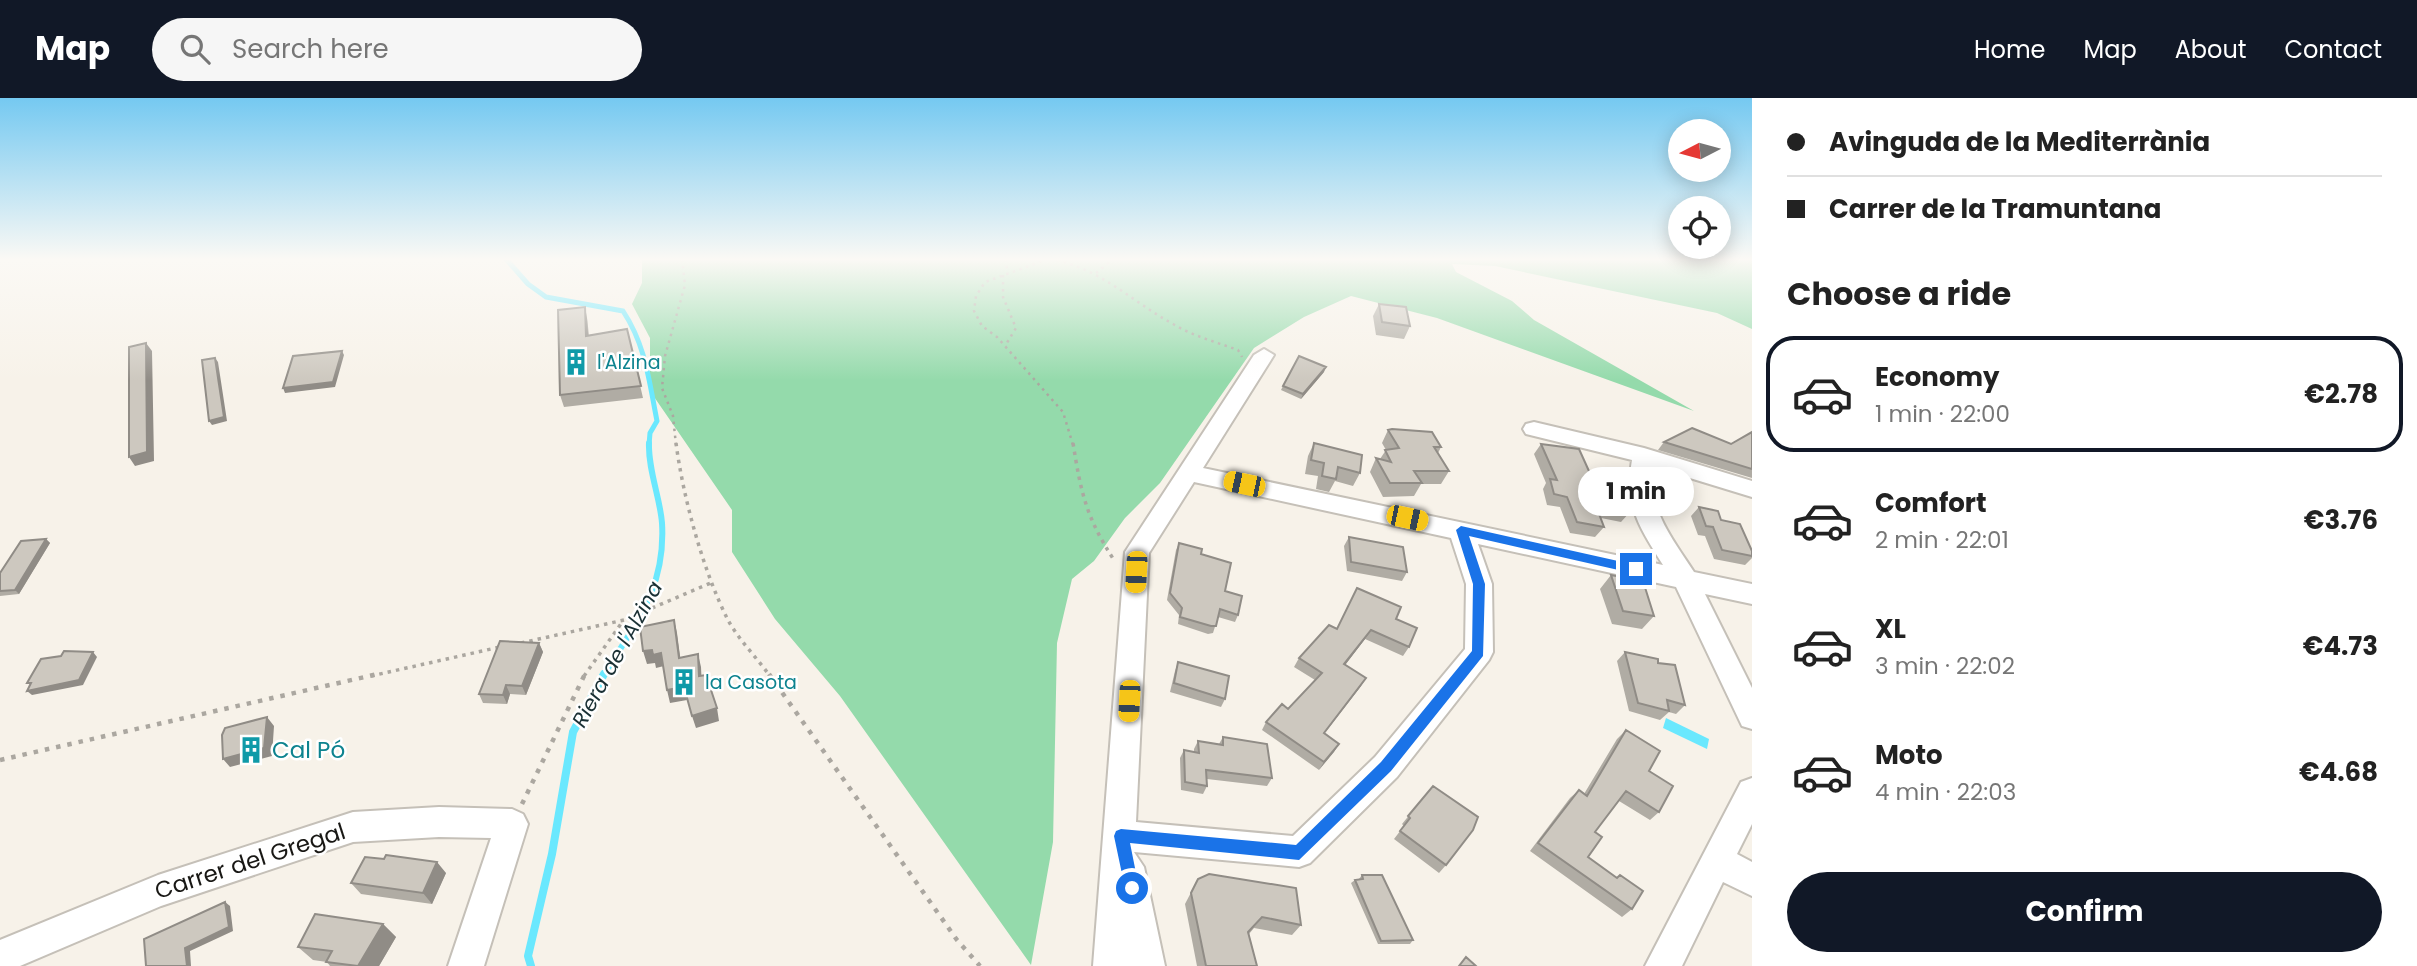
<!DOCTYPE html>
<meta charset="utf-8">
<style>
:root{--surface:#fff;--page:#f6f6f6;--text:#222;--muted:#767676;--line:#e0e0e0;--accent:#111827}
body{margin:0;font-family:Poppins,sans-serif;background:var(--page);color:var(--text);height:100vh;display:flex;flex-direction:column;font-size:26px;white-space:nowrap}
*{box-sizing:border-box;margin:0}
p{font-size:23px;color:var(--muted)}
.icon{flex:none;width:38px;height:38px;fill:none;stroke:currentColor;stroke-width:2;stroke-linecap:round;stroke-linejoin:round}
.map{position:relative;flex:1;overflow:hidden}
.side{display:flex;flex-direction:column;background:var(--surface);width:665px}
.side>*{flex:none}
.top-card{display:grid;align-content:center;height:154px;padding:0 35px;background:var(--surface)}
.needle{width:46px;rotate:264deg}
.tools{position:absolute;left:1668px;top:21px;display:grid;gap:14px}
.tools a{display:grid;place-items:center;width:63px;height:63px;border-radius:50%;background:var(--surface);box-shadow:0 4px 18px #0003;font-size:35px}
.end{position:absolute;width:32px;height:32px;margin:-16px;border:9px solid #1a73e8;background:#fff;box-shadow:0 0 0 4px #fff}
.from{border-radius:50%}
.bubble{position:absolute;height:49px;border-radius:24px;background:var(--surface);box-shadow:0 4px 18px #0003;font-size:23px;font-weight:700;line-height:49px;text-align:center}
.car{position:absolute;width:21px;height:42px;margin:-21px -10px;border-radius:9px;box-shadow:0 0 5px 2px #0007;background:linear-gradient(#f5c518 24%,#345 0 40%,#f5c518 0 76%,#345 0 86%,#f5c518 0)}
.top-card b{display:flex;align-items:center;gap:24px;height:66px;font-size:26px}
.top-card b+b{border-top:2px solid var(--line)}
.top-card i{width:18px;height:18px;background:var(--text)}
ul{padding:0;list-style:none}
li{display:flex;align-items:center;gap:21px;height:116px;margin:0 14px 10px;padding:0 21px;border:4px solid transparent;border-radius:28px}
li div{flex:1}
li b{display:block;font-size:26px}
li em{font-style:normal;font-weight:700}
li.active{border-color:var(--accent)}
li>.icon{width:63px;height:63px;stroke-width:1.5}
h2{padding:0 35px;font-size:32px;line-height:84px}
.action{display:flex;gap:14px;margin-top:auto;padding:14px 35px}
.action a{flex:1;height:80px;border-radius:42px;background:var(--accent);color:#fff;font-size:28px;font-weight:700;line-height:80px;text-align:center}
header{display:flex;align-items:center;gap:42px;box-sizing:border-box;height:98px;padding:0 35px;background:var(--accent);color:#fff}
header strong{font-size:33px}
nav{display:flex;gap:38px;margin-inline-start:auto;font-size:24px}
.search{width:490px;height:63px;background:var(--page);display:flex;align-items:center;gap:18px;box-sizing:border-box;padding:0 24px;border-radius:38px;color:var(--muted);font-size:26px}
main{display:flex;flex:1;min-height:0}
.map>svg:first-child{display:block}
.green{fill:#94daab}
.water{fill:#6ae8fe}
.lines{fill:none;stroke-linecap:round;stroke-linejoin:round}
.stream-far2{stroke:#6ae8fe;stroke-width:5}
.stream-far1{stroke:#6ae8fe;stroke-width:6}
.stream{stroke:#6ae8fe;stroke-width:8}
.minor-casing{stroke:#c5c0b8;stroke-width:4}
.path-far2{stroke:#aba7a0;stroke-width:2.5;stroke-dasharray:2.5 4.5;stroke-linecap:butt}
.path-far1{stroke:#aba7a0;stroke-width:3.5;stroke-dasharray:3.5 5;stroke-linecap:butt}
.path{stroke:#aba7a0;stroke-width:4.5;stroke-dasharray:4.5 7;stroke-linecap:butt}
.minor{fill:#fff;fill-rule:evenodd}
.wall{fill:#b0aca4}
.shaded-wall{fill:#908c86}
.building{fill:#cdc8bf;stroke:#908c86;stroke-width:2}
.route{fill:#1a73e8}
.labels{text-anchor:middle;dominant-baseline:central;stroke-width:5;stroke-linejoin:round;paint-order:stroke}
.culture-label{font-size:19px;fill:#0d838f;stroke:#fff;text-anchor:start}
.water-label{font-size:21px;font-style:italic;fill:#1a3034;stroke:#fff}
.near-culture-label{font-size:23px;fill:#0d838f;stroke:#fff;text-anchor:start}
.near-street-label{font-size:23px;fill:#181714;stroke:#fff}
</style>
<header>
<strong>Map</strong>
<div class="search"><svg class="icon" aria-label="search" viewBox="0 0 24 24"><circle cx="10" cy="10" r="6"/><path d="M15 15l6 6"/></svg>Search here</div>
<nav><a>Home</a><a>Map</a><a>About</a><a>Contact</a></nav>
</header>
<main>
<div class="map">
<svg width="1752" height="868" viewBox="0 0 1752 868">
<rect width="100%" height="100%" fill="#f7f2e9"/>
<path class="green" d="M642,161H1752V231L1717,215L1495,168L1452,166L1456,174L1512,203L1534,222L1694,313L1437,220L1351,198L1304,219L1254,250L1160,385L1125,420L1094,463L1072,481L1057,545L1053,744L1031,867L840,598L775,521L732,454V412L650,293V240L632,206L642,185Z"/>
<path class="water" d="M1666,620L1709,641L1707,651L1663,630Z"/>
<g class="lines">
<path class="stream-far2" d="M506,161L528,186L546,199L623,213C646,248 649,283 657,323L650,335L649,347"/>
<path class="stream-far1" d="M603,578C635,526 666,491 662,425C660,399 648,372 649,345"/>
<path class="stream" d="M531,868L528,858L552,756L573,634L604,576"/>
<defs>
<path id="minor" d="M1264,251L1274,257L1203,370L1663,467C1640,430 1624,408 1632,362L1526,336L1523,331L1526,326L1534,324L1644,350L1752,383V399L1654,369C1647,411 1672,440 1694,474L1752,486V506L1705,496L1752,590V631L1742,628L1676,489L1478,446L1492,486L1493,554L1489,562L1397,679L1310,765L1299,769L1134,754L1144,769L1165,868H1129V864V868H1093L1125,454L1254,257ZM1194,384L1451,440L1466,486L1465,551L1375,659L1293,738L1136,724L1149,455Z
M1752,680V726L1737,756L1752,764V798L1723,784L1682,868H1645L1741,684Z
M439,709L512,711L523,716L528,726L484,868H448L491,740L439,739L353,744L161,808L20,868H0V842L158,777L353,714Z"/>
</defs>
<use href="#minor" class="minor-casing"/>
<path class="path-far2" d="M1005,161L1008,175
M1048,161L985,184L976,198L974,213L982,228L997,239L1063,314L1073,347
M1050,161C1099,169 1131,203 1173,226C1193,238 1216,244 1238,252L1242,259
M1096,175L1113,161
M1003,177V199L1016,230L1005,248
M676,347L673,318L662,290L665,258L685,187L682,161"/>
<path class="path-far1" d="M676,345C683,399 703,473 728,522C739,542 757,560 770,578
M1073,345C1081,395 1086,419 1114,462
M521,545L624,522L713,484
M371,578L500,549
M584,578L623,523"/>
<path class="path" d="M769,576L957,842L980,868
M0,662L378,576
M522,706L585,576"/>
<use href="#minor" class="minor"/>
</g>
<path class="wall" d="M1379,206L1410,228L1404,241L1376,237L1373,218Z
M587,220L589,237L627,231L643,300L564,309L560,297Z
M1324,274L1301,301L1281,292L1283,288Z
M1388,332L1441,349L1438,355L1449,373L1441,386H1421L1414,398L1383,399L1370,374L1376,360L1380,361L1386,352L1382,345Z
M1752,334V380L1658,352L1664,344L1731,346Z
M1314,345L1360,375L1353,388L1335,383L1329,394L1316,391L1318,378L1305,376L1308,358Z
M1541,346L1598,393L1630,414L1621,424L1601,420L1604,429L1595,439L1570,435L1560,409L1547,407L1543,391L1546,385L1534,356Z
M1699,409L1721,422L1752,453V460L1745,467L1714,461L1705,438L1698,437L1691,418Z
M1349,439L1407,474L1402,483L1347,473L1344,448Z
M46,441L50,445L19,496L0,498V475Z
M1179,445L1201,456L1225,493L1238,517L1235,524L1218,519L1213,535L1208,536L1178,526L1179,517L1167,502L1176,452Z
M1611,477L1654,518L1642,531L1612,526L1600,491Z
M1396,521L1409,549L1403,558L1365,541L1345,567L1361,588L1324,636L1339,646L1319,672L1262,632L1266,624L1288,611L1315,582L1294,569L1299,560L1337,531Z
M539,545L543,554L526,597L510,596L507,606L483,605L479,596Z
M1625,554L1658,565L1685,607L1676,616L1669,614L1660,622L1629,613L1617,563Z
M1178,564L1225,601L1221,609L1170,594L1175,573Z
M1626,632L1649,673L1659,714L1650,722L1619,703L1595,734L1588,759L1616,780L1620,777L1632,811L1622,819L1530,753L1570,700L1579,692L1584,696L1617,641Z
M1223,639L1272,680L1267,688L1207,681V688L1203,696L1181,692L1180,660L1184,652L1194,654V651L1198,643L1219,646Z
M1433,688L1446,767L1439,775L1394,741L1404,728L1402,726Z
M384,761L446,775L432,806L361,796L351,785Z
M1362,777L1413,842L1410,846H1378L1351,785L1355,782L1359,781Z
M1198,781L1301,827L1292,837L1254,830L1249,836L1257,868H1197L1185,806Z
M383,826L396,839L379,868H330L327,864L313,862L298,849Z"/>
<path class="shaded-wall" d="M585,209L587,220L589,249L586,238Z
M146,245L152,253L154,363L135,368L129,359Z
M342,253L344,257L335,289L285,295L283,290Z
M215,260L218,264L227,323L212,327L209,323Z
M1326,269L1324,274L1301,301L1303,296Z
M46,441L50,445L19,496L15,492Z
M674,522L677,535L682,573L679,560Z
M1371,532L1365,541L1339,575L1344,566Z
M539,545L543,554L526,597L522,588Z
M652,552L661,555L664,568L656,570L655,565L647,566L643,553Z
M93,554L97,559L83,587L32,597L27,593Z
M698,556L701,569L702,591L699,578Z
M1366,580L1361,588L1318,643L1324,635Z
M506,587L510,596L507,606L503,597Z
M684,589L687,602L670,605L667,592Z
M717,610L719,623L696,630L692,618Z
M267,619L274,628L272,658L230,669L223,661Z
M1339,646L1334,654L1319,672L1324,664Z
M437,764L446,775L432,806L423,795Z
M225,804L230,808L233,833L190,853L191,868H187L185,850Z
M383,826L396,839L379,868H358Z"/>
<path class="building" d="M1379,206L1406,209L1410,228L1382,224Z
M585,209L586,238L627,231L641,288L560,297L558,212Z
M146,245L147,354L129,359V249Z
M342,253L333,284L283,290L293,258Z
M1299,258L1326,269L1303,296L1283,288Z
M215,260L224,319L209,323L202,262Z
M1692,330L1731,346L1752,334V371L1664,344Z
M1392,331L1432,334L1441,349H1434L1449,373H1414L1422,385H1390L1376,360L1391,364L1385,352L1399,350L1388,332Z
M1314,345L1362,357L1360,375L1338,369L1336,381L1322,378L1324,365L1311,362Z
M1541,346L1579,351L1598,393L1624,398L1630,414L1596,408L1604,429L1577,424L1567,399L1554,396L1550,381L1557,382Z
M1699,409L1718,413L1721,422L1740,426L1752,453V458L1722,452L1713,429L1706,428Z
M1349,439L1403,449L1407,474L1351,464Z
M46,441L15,492L0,493V475L21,443Z
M1179,445L1202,451L1201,456L1231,465L1225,493L1242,498L1238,517L1220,511L1216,528H1211L1180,519L1182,510L1170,495Z
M1611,477L1643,483L1654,518L1623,513Z
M1357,490L1401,509L1396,521L1417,530L1409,549L1371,532L1344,566L1366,580L1324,635L1339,646L1324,664L1266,624L1282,606L1288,611L1322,575L1299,560L1329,527L1337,531Z
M674,522L679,560L698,556L699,578L706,577L717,610L692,618L684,589L667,592L661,555L653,557L652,552L643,553L640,529Z
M500,543L539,545L522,588L506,587L503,597L479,596Z
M64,553L93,554L79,582L27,593L31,585H27L41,561L61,558Z
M1625,554L1658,561V565L1675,567L1685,607L1667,602L1669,613L1638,605Z
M1178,564L1229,578L1225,601L1174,585Z
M267,619L264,650L223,661L222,637L225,630Z
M1626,632L1660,653L1649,673L1673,688L1659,714L1626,693L1595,734L1602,739L1588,759L1617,780L1620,777L1643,793L1632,811L1538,745L1579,692L1587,698Z
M1223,639L1267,646L1272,680L1206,672L1207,688L1185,684L1184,652L1199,655L1198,643L1223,647Z
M1433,688L1478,719L1473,732L1446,767L1400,733L1410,720L1408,718Z
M386,757L437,764L423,795L351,785L365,759L384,761Z
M1209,776L1296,790L1301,827L1262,819L1248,834L1257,868H1206L1191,795L1198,781Z
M1362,777H1382L1413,842L1381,843L1355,782L1363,781Z
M225,804L229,829L185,850L187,868H146L144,841Z
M315,816L383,826L358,868L326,864L332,853L298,849Z
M1466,859L1476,868H1459Z"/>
<linearGradient id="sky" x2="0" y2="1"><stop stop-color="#75c9f1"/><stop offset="0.57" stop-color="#fbf9f5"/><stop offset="1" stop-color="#fbf9f5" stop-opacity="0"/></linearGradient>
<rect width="1752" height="283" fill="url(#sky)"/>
<path class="route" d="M1461,428L1636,467L1642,471L1636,476L1469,438L1485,486L1483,558L1391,673L1299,762L1130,745L1139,790L1137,795H1126L1114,738L1116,733L1121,731L1296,747L1381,664L1472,553L1473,486L1456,432Z"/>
<defs>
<symbol id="building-bare" viewBox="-9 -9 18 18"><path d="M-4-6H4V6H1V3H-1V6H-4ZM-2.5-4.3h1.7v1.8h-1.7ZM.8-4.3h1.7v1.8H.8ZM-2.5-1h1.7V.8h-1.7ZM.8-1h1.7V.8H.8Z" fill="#0f9aa8" stroke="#fff" stroke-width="2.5" paint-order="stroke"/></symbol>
</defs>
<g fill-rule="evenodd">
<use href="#building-bare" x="557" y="245" width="38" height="38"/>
<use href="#building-bare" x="665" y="565" width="38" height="38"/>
<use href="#building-bare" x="232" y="633" width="38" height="38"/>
</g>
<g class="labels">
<g class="culture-label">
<text x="597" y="264">l'Alzina</text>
<text x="705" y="584">la Casota</text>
</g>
<g class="water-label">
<text transform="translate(617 556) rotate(-61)">Riera de l'Alzina</text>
</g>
<g class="near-culture-label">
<text x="272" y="652">Cal Pó</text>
</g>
<g class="near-street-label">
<text transform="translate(250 763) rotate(-18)">Carrer del Gregal</text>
</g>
</g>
</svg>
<div class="tools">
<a><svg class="needle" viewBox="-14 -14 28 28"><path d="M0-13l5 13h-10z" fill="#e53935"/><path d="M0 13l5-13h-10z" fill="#767676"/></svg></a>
<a><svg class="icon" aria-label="locate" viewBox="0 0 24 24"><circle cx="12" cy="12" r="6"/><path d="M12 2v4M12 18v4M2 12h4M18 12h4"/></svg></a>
</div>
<i class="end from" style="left:1132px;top:790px"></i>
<i class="end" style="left:1636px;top:471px"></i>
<div class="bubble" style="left:1578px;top:369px;width:116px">1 min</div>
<i class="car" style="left:1244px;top:386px;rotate:282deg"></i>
<i class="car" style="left:1407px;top:420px;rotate:102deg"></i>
<i class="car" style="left:1136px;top:474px;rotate:183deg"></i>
<i class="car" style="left:1129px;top:603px;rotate:183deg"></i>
</div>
<section class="side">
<div class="top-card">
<b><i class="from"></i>Avinguda de la Mediterrània</b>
<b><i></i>Carrer de la Tramuntana</b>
</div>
<h2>Choose a ride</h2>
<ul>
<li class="active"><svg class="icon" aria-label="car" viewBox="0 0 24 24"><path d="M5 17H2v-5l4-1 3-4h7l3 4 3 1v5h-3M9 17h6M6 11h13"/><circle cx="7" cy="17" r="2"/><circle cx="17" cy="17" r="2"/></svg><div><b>Economy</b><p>1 min · 22:00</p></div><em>€2.78</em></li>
<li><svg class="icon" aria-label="car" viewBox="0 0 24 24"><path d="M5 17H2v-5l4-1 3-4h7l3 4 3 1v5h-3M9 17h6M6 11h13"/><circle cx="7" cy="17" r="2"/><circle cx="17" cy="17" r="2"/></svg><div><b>Comfort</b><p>2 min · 22:01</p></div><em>€3.76</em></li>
<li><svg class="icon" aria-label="car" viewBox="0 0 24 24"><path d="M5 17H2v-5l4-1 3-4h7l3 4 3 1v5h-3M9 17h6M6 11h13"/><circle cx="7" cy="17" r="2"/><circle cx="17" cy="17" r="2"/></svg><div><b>XL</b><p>3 min · 22:02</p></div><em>€4.73</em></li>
<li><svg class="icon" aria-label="car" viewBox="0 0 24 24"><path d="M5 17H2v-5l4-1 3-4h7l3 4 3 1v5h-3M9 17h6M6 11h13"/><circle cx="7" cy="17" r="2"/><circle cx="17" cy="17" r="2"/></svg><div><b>Moto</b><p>4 min · 22:03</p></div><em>€4.68</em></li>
</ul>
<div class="action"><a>Confirm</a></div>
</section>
</main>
